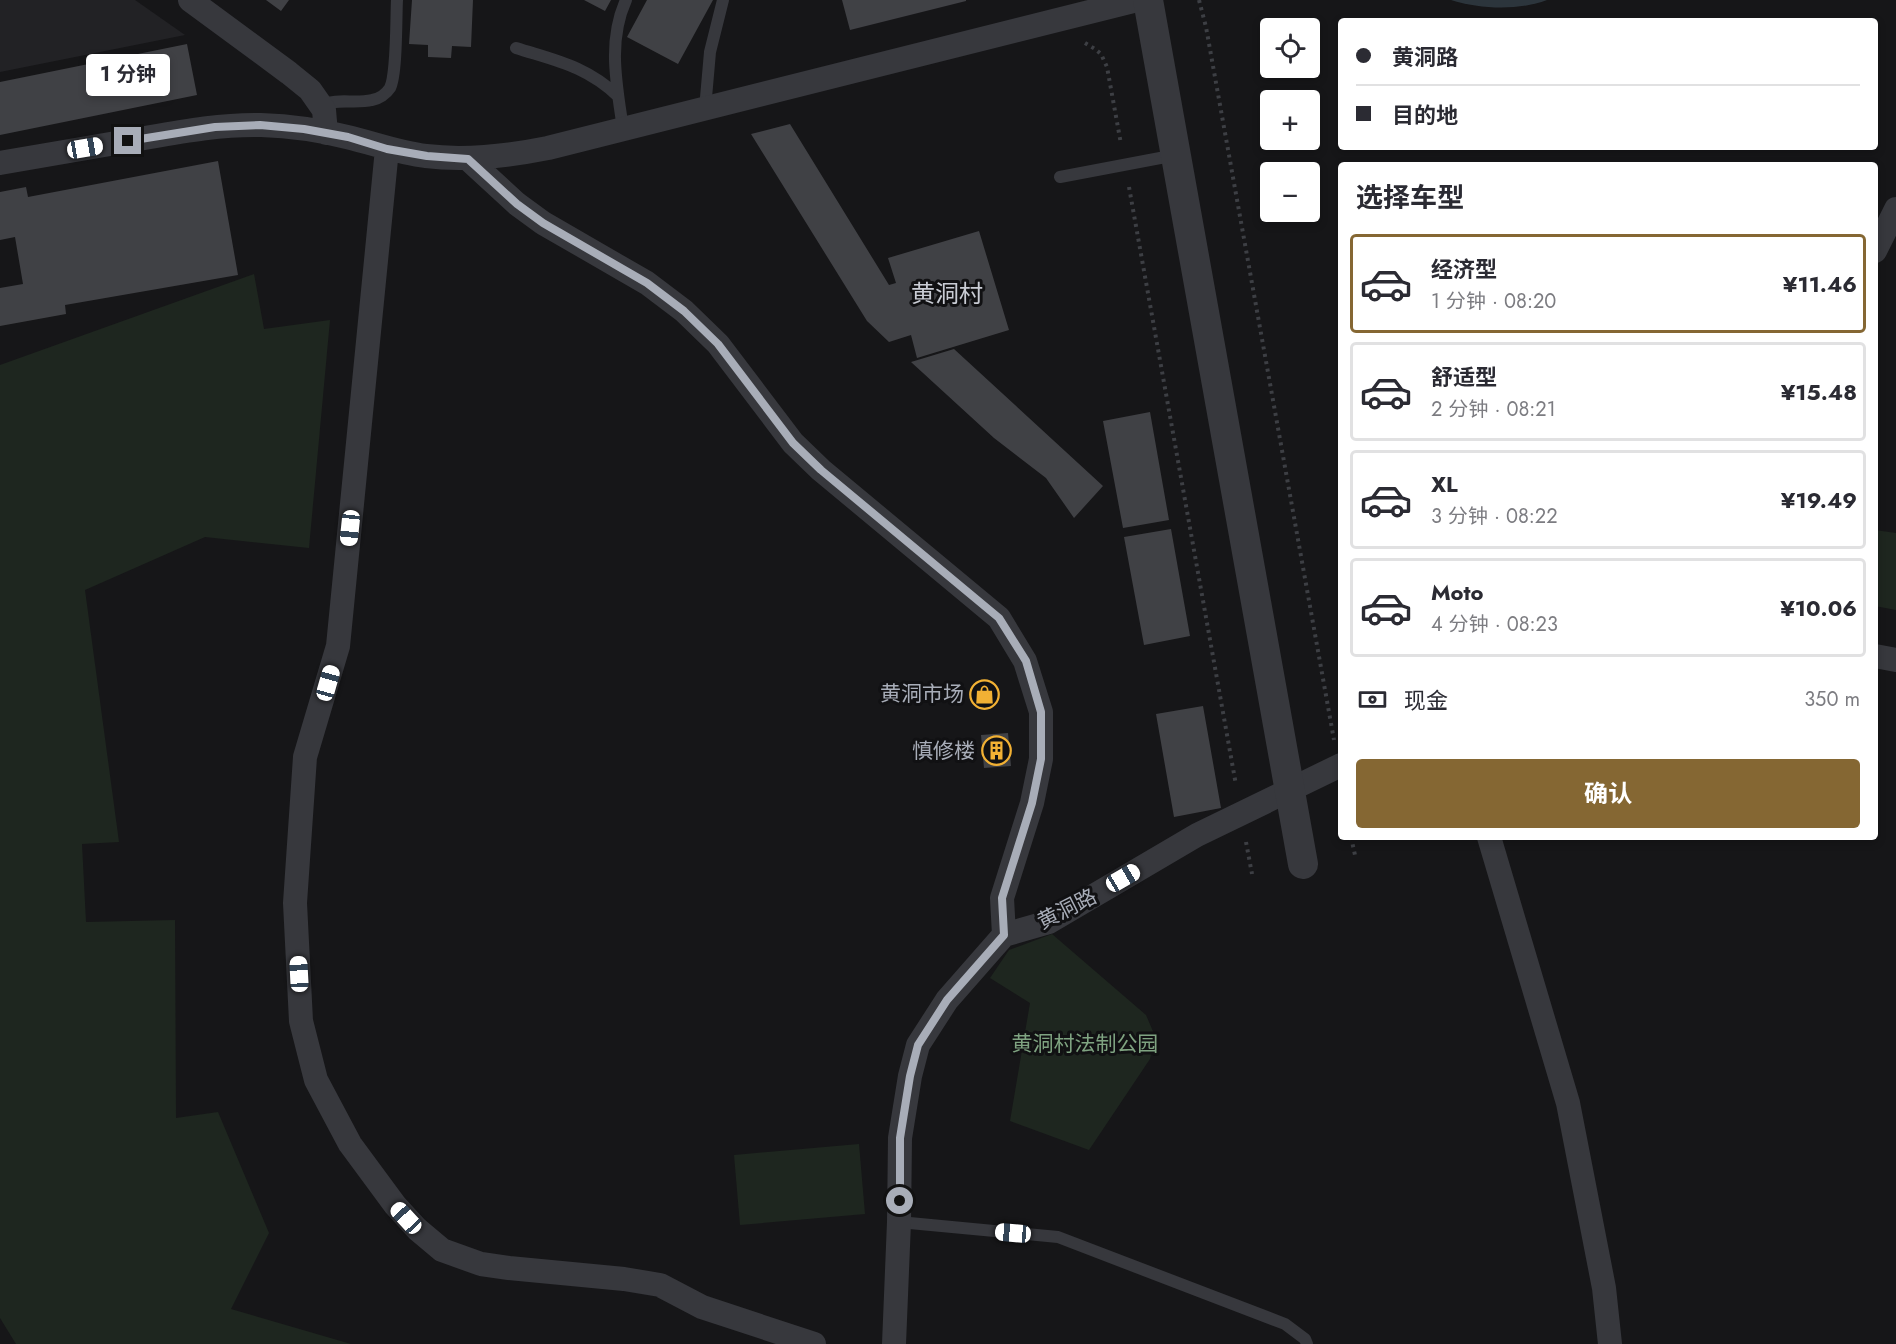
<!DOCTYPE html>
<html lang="zh">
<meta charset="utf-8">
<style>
:root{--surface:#fff;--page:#f7f7f7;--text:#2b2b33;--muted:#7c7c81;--line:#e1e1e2;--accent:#856733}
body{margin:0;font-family:Jost,"Noto Sans SC",sans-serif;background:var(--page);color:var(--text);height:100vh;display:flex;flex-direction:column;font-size:22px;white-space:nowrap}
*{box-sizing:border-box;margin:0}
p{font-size:20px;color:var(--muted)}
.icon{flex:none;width:33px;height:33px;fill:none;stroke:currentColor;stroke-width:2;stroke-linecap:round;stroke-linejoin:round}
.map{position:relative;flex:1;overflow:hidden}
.panel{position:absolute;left:1338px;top:162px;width:540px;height:678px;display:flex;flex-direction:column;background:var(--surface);border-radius:6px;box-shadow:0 3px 9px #0003}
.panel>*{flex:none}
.hud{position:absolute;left:1338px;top:18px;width:540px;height:132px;border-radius:6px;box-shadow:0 3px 9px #0003;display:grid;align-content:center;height:132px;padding:0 18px;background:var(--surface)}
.fabs{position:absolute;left:1260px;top:18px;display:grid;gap:12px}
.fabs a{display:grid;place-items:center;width:60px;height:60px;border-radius:6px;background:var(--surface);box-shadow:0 3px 9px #0003;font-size:30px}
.end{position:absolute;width:27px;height:27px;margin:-14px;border:8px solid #a8adb8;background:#111;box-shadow:0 0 0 3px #111}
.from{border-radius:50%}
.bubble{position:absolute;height:42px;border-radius:6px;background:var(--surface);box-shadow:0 3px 9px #0003;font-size:20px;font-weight:700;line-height:42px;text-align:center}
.car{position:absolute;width:18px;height:36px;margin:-18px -9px;border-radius:8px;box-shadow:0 0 4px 2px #0007;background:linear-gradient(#fff 24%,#345 0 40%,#fff 0 76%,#345 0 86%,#fff 0)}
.hud b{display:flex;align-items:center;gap:21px;height:57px;font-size:22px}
.hud b+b{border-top:2px solid var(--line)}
.hud i{width:15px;height:15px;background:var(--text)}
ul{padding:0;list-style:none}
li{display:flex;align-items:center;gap:18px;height:99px;margin:0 12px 9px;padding:0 6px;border:3px solid var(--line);border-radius:6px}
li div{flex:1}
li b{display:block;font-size:22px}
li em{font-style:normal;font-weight:700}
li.selected{border-color:var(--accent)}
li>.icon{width:54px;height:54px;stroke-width:1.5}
h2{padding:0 18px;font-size:27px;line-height:72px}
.pay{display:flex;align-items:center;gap:15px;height:66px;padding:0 18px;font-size:22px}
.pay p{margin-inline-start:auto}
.button{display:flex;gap:12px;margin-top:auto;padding:12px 18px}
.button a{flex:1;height:69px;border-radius:6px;background:var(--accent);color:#fff;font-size:24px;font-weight:700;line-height:69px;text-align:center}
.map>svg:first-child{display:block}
.built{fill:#222225}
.green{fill:#1e261f}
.water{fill:#2c353c}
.building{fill:#404145}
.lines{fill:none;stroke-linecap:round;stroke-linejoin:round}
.path{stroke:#3d3f44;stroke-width:4;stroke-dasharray:3 4.5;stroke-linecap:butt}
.service{stroke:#37383d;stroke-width:12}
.minor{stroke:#37383d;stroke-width:24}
.tertiary{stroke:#37383d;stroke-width:30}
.route{stroke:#a8adb8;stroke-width:8}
.labels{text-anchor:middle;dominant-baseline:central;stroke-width:6;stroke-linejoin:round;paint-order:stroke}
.poi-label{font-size:21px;fill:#a8adb8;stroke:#111113;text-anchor:end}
.street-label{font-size:21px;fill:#a8adb8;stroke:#111113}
.park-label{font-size:21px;fill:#7fa381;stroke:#111113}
.quarter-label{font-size:24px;fill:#c9ccd4;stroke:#111113}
</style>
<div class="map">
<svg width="1896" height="1344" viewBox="0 0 1896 1344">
<rect width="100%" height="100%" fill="#161618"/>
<path class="built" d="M0,0H135L185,35L0,72Z"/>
<path class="green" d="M254,274L264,329L330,320L309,548L205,537L85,590L119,842L82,844L86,922L175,920L176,1118L218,1112L269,1233L231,1309L351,1344H16L0,1318V365Z
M1875,530L1896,533V610L1875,606Z
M1052,934L1146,1015L1155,1036L1150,1059L1089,1150L1010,1121L1030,1003L990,978L1009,950Z
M859,1144L865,1214L740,1225L734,1155Z"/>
<path class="water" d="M1451,0H1547C1518,11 1480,9 1451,0Z"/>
<path class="building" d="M266,0H289L281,11Z
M412,0H473L471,47L452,46L451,58L428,57V45L409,44Z
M584,0H611L605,11Z
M647,0H713L678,64L627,37Z
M842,0H966V1L850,30Z
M187,44L197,95L0,135V82Z
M790,124L889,285L896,283L888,258L979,231L1009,330L917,358L911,335L889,342L867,321L751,134Z
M218,161L238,275L65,305L66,314L0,326V288L23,284L15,237L0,240V192L26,187L28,197Z
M954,349L1103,486L1074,518L1046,478L994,438L911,362Z
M1150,412L1169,520L1123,528L1103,421Z
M1171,529L1190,636L1144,645L1124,537Z
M1203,706L1221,808L1174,817L1156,714Z
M1008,733L1011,766L984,768L981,735Z"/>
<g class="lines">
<path class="path" d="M1199,0L1206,27L1334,740
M1085,43L1095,49L1101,54L1107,67L1121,144
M1129,187L1236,785
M1351,837L1355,855
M1246,842L1252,874"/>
<path class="service" d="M516,48C557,61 586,66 618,96
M321,105C338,98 355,104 372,100C379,99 386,94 390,88C397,74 396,18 397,0
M705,109L710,52L723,0
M623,129C617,86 607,42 626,0
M1060,177L1176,155
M899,1222L1058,1237L1285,1324L1305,1339L1307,1344"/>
<path class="minor" d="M190,0L289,73L310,90L324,110L326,133
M387,149L338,646L305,757L295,903L301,1021L316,1080L350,1144L395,1205L417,1229L442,1250L481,1264L509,1268L624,1279L660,1285L702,1307L814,1344
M468,159L517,204L543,223L647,283L684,311L718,344L793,443L821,470L999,618L1025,661L1041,712V759L1032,803L1002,898L1004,935
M0,163C46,155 93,147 139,139C179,132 220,124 261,125C290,126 319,130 347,137C373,143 399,153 426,156C467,161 508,156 548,148L1137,0
M1875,251L1896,209
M1875,656L1896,660
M1489,837L1568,1103L1604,1288L1610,1344
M894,1344L899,1222L900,1138L910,1076L918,1045L947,1000L1004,935L1049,922L1197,835L1341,765"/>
<path class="tertiary" d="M1148,0L1303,864"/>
</g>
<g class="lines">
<path class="route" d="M128,141L215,127L260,125L304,129L348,137L387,149L427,156L468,159L517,204L543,223L647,283L684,311L718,344L793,443L821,470L999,618L1026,661L1041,712V759L1032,803L1002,898L1004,935L947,1000L918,1045L910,1076L900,1138V1201"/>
</g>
<defs>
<symbol id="shop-ring" viewBox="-11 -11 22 22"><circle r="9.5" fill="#111113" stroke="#f2b134" stroke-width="1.5"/><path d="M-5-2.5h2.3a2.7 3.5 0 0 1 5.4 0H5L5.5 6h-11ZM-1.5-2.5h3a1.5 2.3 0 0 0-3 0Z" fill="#f2b134"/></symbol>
<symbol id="building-ring" viewBox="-11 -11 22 22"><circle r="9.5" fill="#111113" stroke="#f2b134" stroke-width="1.5"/><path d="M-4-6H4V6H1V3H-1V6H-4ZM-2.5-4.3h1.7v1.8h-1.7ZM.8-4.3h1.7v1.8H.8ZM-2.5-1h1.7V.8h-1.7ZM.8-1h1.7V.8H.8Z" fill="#f2b134"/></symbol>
</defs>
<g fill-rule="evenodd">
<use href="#shop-ring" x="968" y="678" width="33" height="33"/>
<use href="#building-ring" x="980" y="734" width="33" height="33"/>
</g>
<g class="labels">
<g class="poi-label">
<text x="964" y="694">黄洞市场</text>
<text x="975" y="751">慎修楼</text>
</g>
<g class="street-label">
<text transform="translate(1067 909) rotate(-27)">黄洞路</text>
</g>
<g class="park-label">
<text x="1085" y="1044">黄洞村法制公园</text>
</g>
<g class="quarter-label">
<text x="947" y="293">黄洞村</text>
</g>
</g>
</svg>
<div class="fabs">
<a><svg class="icon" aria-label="locate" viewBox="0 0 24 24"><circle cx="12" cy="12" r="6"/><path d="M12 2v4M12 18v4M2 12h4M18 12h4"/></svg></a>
<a>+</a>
<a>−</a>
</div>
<i class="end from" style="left:900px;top:1201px"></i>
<i class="end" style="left:128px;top:141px"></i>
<div class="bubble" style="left:86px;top:54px;width:84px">1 分钟</div>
<i class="car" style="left:85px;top:148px;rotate:80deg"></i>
<i class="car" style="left:350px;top:528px;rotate:186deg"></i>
<i class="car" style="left:328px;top:683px;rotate:16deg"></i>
<i class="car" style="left:1123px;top:878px;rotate:60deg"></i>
<i class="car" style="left:299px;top:974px;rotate:357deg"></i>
<i class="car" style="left:406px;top:1218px;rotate:317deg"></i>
<i class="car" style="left:1013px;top:1233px;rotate:275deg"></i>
<div class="hud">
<b><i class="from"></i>黄洞路</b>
<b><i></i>目的地</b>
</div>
<section class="panel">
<h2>选择车型</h2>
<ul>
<li class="selected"><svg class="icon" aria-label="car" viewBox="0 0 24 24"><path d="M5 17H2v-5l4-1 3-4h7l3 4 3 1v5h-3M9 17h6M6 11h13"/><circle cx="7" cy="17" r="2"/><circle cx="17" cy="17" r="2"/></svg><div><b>经济型</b><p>1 分钟 · 08:20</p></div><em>¥11.46</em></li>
<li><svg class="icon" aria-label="car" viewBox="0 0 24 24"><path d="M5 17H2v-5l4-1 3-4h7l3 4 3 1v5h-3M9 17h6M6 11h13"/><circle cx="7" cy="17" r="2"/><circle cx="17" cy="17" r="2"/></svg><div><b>舒适型</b><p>2 分钟 · 08:21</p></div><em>¥15.48</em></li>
<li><svg class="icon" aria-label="car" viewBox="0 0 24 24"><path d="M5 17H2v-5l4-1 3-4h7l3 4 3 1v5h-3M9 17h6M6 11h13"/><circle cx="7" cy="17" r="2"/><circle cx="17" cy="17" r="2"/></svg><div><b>XL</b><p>3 分钟 · 08:22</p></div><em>¥19.49</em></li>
<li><svg class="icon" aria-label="car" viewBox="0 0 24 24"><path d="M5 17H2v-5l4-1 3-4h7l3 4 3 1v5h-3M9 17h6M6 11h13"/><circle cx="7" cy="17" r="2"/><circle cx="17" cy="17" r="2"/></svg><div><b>Moto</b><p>4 分钟 · 08:23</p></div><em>¥10.06</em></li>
</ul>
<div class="pay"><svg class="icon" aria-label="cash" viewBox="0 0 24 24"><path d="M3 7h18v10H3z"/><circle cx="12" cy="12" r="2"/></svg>现金<p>350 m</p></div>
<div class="button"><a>确认</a></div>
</section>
</div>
